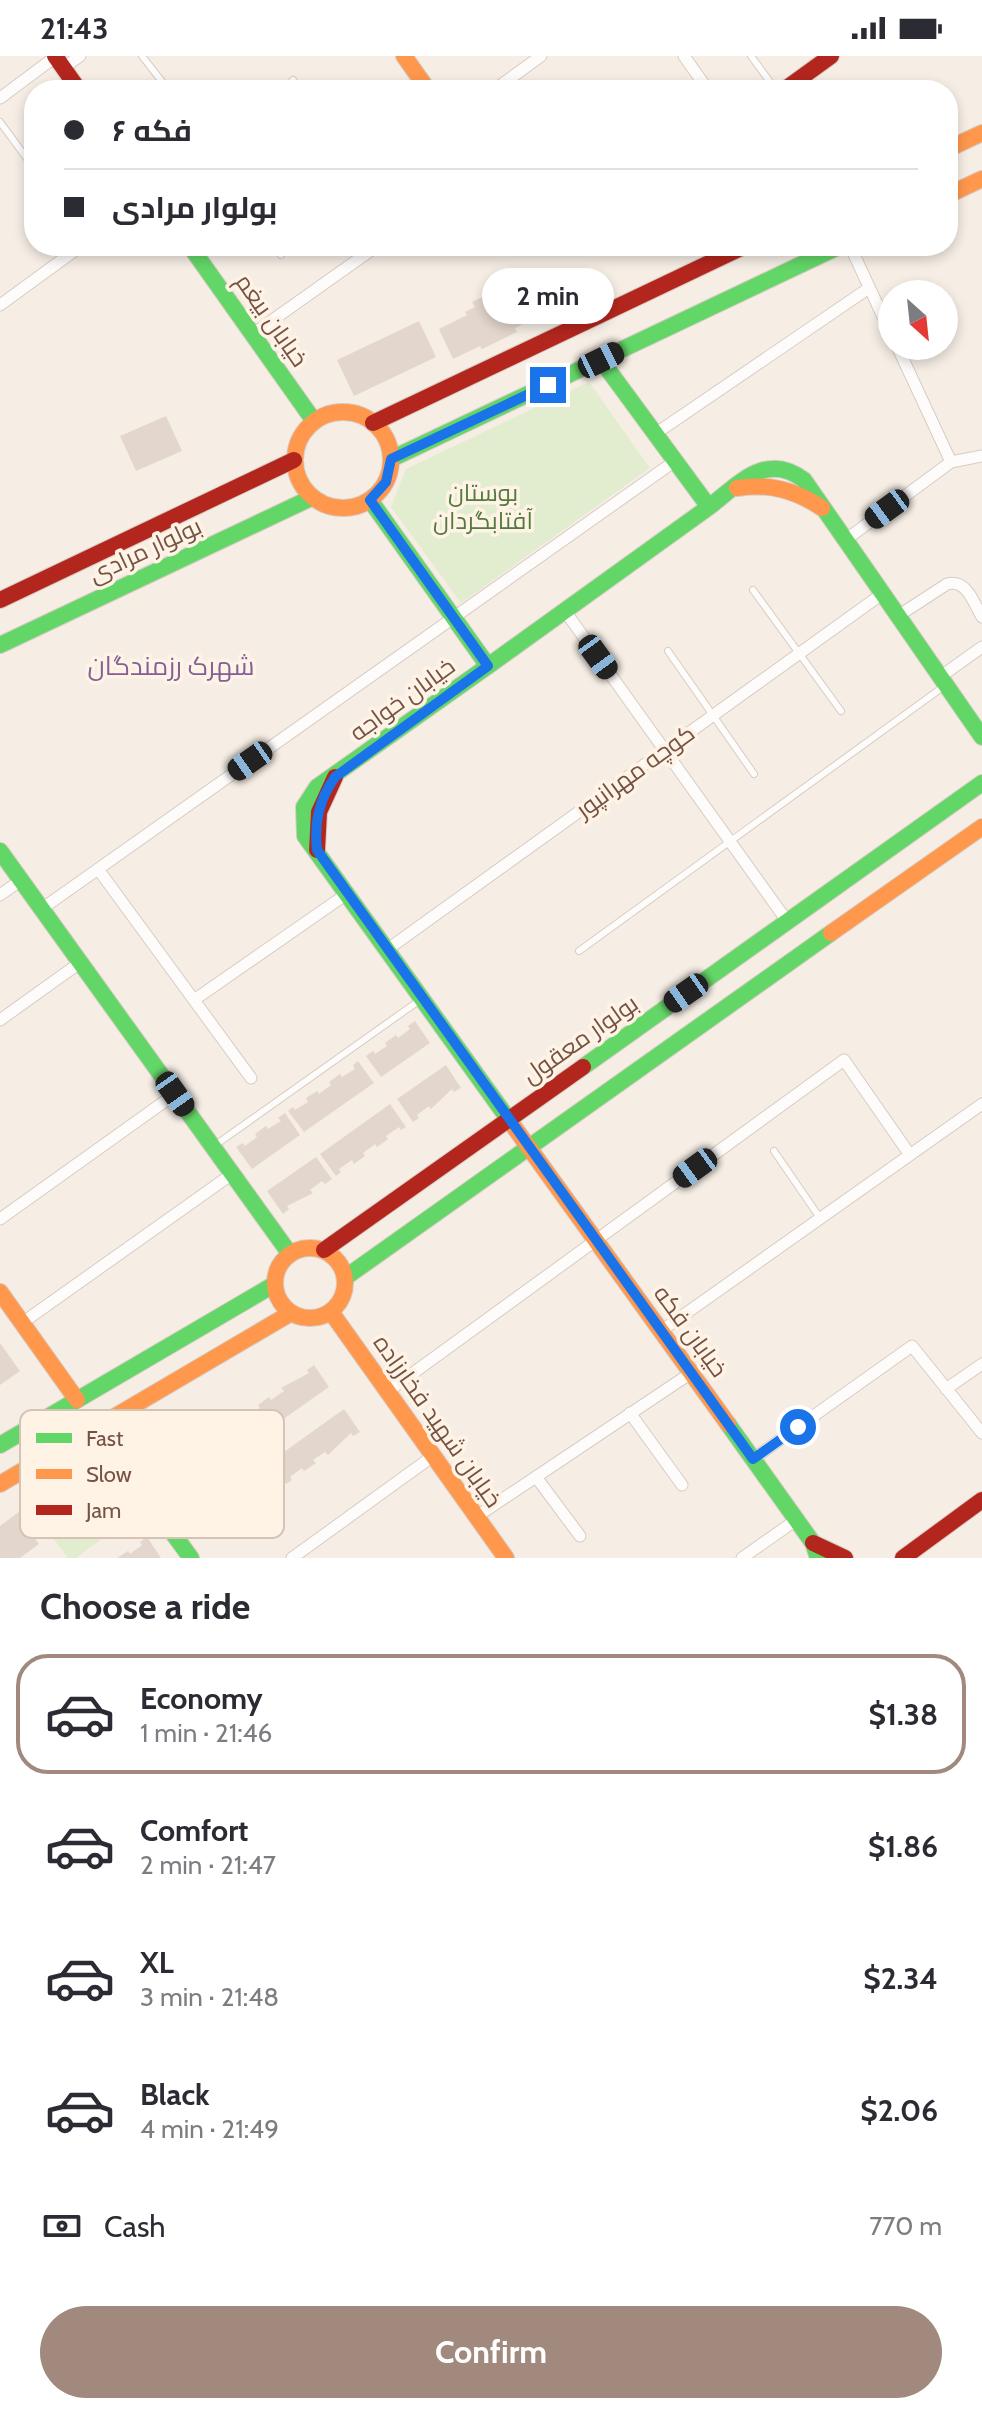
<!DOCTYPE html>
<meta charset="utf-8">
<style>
:root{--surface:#fff;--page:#f7f7f7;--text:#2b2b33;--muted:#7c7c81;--line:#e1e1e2;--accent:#a2897d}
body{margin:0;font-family:Cabin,Cairo,sans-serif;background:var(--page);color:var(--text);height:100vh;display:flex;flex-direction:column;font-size:30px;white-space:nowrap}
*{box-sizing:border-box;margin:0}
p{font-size:26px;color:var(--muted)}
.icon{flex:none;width:44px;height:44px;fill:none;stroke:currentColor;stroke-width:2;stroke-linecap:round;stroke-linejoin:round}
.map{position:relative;height:1502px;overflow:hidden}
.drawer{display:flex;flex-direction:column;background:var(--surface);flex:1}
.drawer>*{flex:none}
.guide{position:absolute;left:24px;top:24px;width:934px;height:176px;border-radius:32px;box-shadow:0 4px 12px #0003;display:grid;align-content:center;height:176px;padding:0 40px;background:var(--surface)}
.needle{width:52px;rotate:153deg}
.buttons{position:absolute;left:878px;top:224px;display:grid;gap:16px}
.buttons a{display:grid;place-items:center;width:80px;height:80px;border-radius:50%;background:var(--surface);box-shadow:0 4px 12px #0003;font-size:40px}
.end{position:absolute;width:36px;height:36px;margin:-18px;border:10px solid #1a73e8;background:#fff;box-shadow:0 0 0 4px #fff}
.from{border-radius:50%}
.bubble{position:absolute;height:56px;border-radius:28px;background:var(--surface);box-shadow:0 4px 12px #0003;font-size:26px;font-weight:700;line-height:56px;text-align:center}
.car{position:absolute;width:24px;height:48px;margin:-24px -12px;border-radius:10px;box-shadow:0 0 6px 2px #0007;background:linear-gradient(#222 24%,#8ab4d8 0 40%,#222 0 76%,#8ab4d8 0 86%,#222 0)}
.guide b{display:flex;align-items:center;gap:28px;height:76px;font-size:30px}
.guide b+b{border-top:2px solid var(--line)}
.guide i{width:20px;height:20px;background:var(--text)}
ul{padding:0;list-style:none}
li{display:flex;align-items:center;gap:24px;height:120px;margin:0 16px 12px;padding:0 24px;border:4px solid transparent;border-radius:32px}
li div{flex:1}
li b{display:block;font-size:30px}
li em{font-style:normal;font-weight:700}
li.selected{border-color:var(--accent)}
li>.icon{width:72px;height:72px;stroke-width:1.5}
h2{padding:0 40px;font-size:36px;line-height:96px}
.pay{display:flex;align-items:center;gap:20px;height:88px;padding:0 40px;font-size:30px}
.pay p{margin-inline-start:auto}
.primary-button{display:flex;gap:16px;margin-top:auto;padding:16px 40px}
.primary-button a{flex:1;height:92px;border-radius:48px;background:var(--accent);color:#fff;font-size:32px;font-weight:700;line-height:92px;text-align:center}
.status{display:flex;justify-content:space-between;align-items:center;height:56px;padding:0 40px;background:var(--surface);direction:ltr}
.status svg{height:22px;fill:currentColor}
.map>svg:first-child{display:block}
.park{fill:#e2eccf}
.building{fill:#e3d6cd}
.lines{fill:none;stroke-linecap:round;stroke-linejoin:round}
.lane-casing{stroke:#d7cbc3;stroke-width:8}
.street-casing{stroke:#d7cbc3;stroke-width:13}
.fast-casing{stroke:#d7cbc2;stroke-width:18}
.slow-casing{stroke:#d7cbc2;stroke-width:18}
.jam-casing{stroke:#d7cbc2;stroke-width:18}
.lane{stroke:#fefcfb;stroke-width:6}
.street{stroke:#fefcfb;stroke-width:11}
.fast{stroke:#63d668;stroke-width:16}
.slow{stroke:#ff974d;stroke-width:16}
.jam{stroke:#b3261e;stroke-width:16}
.route{stroke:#1a73e8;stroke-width:10}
.labels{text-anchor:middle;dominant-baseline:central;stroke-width:7;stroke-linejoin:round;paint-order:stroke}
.street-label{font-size:24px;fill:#745345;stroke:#fff3e6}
.park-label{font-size:24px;fill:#537b3d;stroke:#fff3e6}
.neighbourhood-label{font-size:26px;fill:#826098;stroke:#fff3e6}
.key{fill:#fff3e6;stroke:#d5c3b6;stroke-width:2}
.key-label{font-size:22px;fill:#745345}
</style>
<div class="status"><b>21:43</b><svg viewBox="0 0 49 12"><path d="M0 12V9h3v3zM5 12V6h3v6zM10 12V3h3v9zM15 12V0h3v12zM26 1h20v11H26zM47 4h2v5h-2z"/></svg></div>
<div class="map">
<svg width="982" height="1502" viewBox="0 0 982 1502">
<rect width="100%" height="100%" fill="#f6eee5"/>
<path class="park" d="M589,326L650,412L461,547L391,451L406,413Z
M84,1409L126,1465L76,1502H68L29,1449Z"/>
<path class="building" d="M527,229L542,259L515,272L517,276L482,293L480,290L453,303L439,273L467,259L465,256L475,251L472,246L486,239L488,244L498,239L500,242Z
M419,265L436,301L354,340L337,304Z
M166,360L182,395L136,415L120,380Z
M415,965L430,987L381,1021L366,1000L373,995L375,998L387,990L385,987L396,979L398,982L410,973L408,970Z
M358,1005L374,1027L304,1076L288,1055L293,1051L295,1054L308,1046L306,1042L317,1035L319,1038L331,1029L329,1026L340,1018L342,1021L355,1013L353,1009Z
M446,1009L461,1032L454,1036L452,1033L431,1053L429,1050L417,1059L419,1062L413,1066L397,1043Z
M390,1048L406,1071L401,1074L399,1071L386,1080L388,1083L377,1091L375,1088L363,1097L365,1100L354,1108L352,1104L339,1113L341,1116L336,1120L320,1098Z
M285,1057L300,1079L252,1113L236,1091L243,1087L245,1090L257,1081L255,1078L266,1070L268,1073L281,1065L278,1062Z
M316,1101L332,1123L325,1128L322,1125L310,1134L313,1137L287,1150L289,1153L283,1158L267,1135Z
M0,1287L20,1315L0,1329Z
M314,1309L329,1331L255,1383L240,1362L246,1357L248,1360L260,1352L258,1349L269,1341L271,1344L284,1335L281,1332L309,1317L307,1314Z
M344,1353L360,1376L353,1380L351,1377L328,1399L325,1396L313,1404L316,1407L304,1415L302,1412L290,1421L292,1424L286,1428L270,1406Z
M24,1452L35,1467L28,1473L39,1488L20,1502H0V1470Z
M147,1481L161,1502H117L128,1495L130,1498L142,1489L140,1486Z"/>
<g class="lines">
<defs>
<path id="lane" d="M142,0L167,32
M751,0L776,34
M293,24L300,34
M0,66L34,112
M275,190L281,199
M753,534L841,655
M668,595L754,718
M579,895L943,631
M214,1090L420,944
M774,1095L820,1162"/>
<path id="street" d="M684,0L708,34
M63,12L80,0
M406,34L421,23
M494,34L541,0
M0,42L55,1
M850,190L892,280
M0,249L81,190
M253,278L377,190
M897,290L951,406
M655,378L869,232
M844,485L951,406L982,400
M565,555L787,865
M898,560L947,528C967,523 973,546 982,561
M940,621L982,591
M98,813L251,1022
M0,839L21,824
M43,852L675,405
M388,893L882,538
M194,944L348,837
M0,964L81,906
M0,1163L175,1038
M22,1267L232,1118
M661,1275L982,1048
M946,1333L982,1308
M387,1336L844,1004L910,1099
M630,1357L682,1429
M753,1403L912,1290L982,1377
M536,1421L580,1480
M476,1461L691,1317
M292,1502L433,1400
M742,1502L796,1464"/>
<path id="fast" d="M190,190L314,365
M554,190H560
M601,304L709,451C739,428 766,395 804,424L982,681
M391,403L840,190
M370,444L488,610L317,731L304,751L305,780L509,1064
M0,589L311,442
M488,610L709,451
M0,795L290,1198
M583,1011L982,727
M346,1221L831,877
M728,1368L813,1487L818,1502
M96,1372L191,1502
M0,1389L275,1228"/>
<path id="slow" d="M404,0L428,34
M948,93L982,77
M948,139L982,123
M295 404a48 48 0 1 1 96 0a48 48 0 1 1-96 0Z
M737,432C769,427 795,434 822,452
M831,877L982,771
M509,1064L728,1368
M275 1227a35 35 0 1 1 70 0a35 35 0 1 1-70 0Z
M0,1236L77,1344
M331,1256L506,1502
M0,1428L291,1257"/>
<path id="jam" d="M55,0L79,34
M784,34L831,0
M373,367L745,190
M0,544L294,404
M317,794L319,756L335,721
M324,1194L583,1011
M813,1487L845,1502
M903,1502L982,1444"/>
</defs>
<use href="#lane" class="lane-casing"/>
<use href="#street" class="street-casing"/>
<use href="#fast" class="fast-casing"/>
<use href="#slow" class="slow-casing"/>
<use href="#jam" class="jam-casing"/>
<use href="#lane" class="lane"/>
<use href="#street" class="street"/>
<use href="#fast" class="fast"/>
<use href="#slow" class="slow"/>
<use href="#jam" class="jam"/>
</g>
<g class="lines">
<path class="route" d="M548,329L391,403L386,426L370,444L488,610L335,721C319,744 314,766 317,794L753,1403L798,1371"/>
</g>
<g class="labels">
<g class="street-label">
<text transform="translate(272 264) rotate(55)">خیابان بیغم</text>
<text transform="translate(145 494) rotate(-25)">بولوار مرادی</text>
<text transform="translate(402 643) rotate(-36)">خیابان خواجه</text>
<text transform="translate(635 715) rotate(-36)">کوچه مهرانپور</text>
<text transform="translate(580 983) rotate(-35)">بولوار معقول</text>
<text transform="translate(691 1275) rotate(54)">خیابان فکه</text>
<text transform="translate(438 1365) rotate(55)">خیابان شهید فخارزاده</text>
</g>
<g class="park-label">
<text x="483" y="436">بوستان<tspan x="483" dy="28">آفتابگردان</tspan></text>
</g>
<g class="neighbourhood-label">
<text x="171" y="610">شهرک رزمندگان</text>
</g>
</g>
<rect x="20" y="1354" width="264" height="128" rx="12" class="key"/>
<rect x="36" y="1377" width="36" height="10" fill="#63d668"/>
<rect x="36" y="1413" width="36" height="10" fill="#ff974d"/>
<rect x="36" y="1449" width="36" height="10" fill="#b3261e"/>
<g class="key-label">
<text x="86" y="1390">Fast</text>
<text x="86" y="1426">Slow</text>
<text x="86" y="1462">Jam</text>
</g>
</svg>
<div class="buttons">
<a><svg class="needle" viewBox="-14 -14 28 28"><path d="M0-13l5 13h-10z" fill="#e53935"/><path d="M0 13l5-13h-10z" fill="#7c7c81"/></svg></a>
</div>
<i class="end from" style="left:798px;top:1371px"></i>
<i class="end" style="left:548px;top:329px"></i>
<div class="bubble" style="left:482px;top:212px;width:132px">2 min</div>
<i class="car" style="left:601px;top:304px;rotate:64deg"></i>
<i class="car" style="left:887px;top:453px;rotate:234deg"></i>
<i class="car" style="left:598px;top:601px;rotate:144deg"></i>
<i class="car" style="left:250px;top:705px;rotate:235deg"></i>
<i class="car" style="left:686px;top:937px;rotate:235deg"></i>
<i class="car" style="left:175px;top:1038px;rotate:145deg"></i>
<i class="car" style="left:695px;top:1112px;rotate:234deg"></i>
<div class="guide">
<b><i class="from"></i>فکه ۶</b>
<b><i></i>بولوار مرادی</b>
</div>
</div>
<section class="drawer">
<h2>Choose a ride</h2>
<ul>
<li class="selected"><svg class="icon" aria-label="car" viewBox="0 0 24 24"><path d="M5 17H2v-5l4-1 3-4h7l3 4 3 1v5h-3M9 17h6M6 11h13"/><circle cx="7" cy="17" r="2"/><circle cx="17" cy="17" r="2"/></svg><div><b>Economy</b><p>1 min · 21:46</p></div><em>$1.38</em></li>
<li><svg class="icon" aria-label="car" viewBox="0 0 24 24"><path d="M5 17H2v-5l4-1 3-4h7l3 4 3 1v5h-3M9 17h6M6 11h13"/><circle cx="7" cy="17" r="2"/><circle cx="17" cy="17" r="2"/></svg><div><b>Comfort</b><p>2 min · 21:47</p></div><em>$1.86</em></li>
<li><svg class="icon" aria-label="car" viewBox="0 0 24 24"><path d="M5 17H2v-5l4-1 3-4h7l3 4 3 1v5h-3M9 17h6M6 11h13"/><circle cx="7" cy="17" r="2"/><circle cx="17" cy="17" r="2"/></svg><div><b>XL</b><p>3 min · 21:48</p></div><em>$2.34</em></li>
<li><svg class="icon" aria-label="car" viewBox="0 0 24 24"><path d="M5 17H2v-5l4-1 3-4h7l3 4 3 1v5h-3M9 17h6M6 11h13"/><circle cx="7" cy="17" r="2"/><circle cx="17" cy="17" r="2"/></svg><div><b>Black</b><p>4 min · 21:49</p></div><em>$2.06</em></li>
</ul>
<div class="pay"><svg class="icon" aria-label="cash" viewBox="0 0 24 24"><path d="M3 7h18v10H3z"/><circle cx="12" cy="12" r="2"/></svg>Cash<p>770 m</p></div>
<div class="primary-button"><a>Confirm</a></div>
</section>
